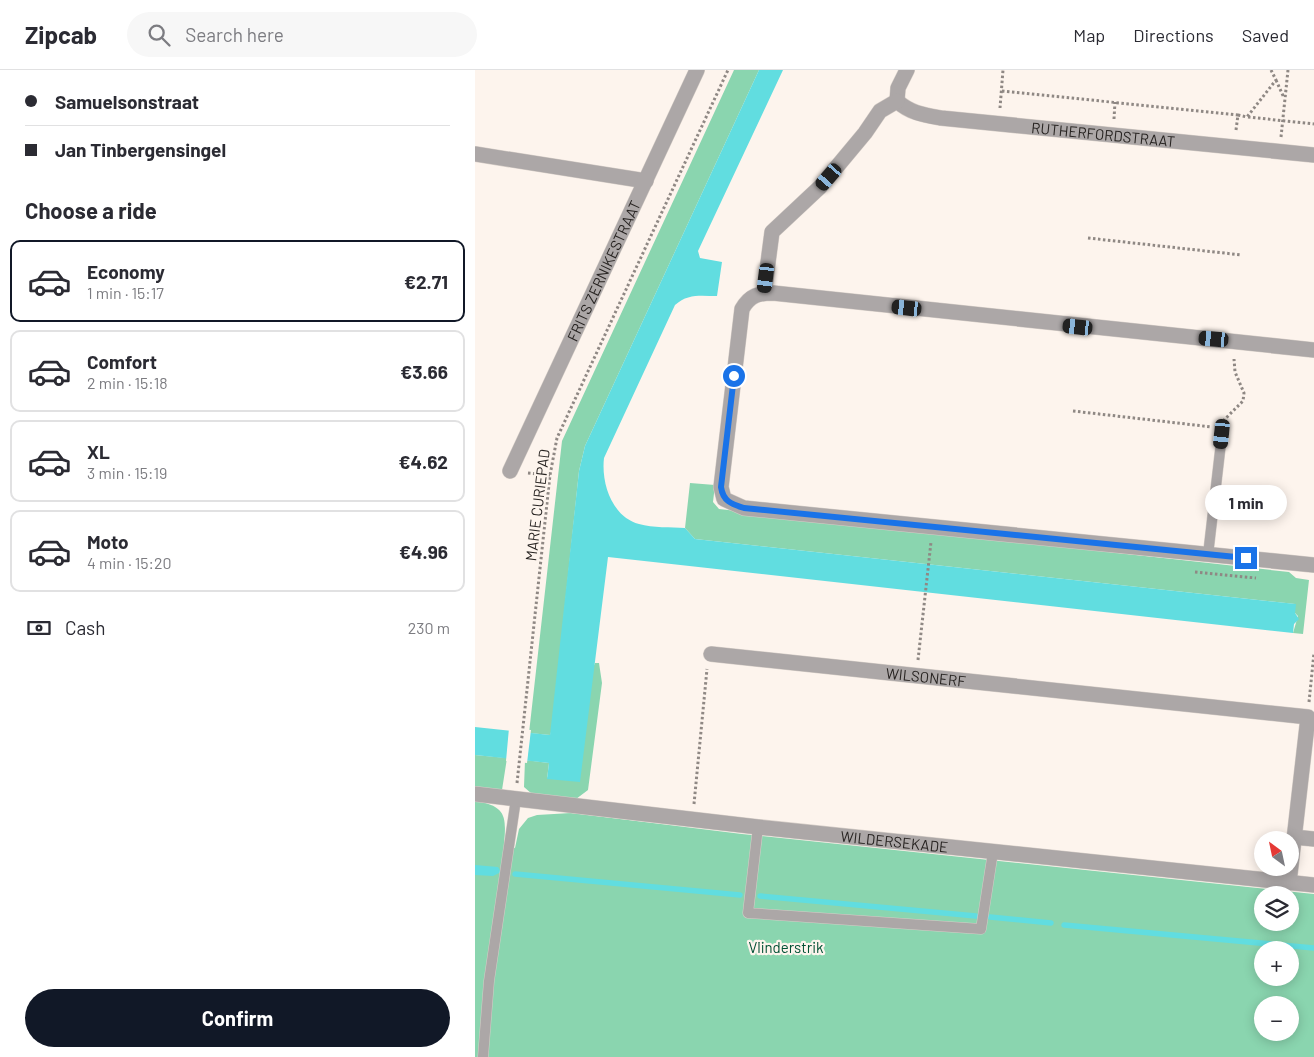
<!DOCTYPE html>
<meta charset="utf-8">
<style>
:root{--surface:#fff;--page:#f7f7f7;--text:#2b2b33;--muted:#7c7c81;--line:#e1e1e2;--accent:#111827}
body{margin:0;font-family:Barlow,sans-serif;background:var(--page);color:var(--text);height:100vh;display:flex;flex-direction:column;font-size:19px;white-space:nowrap}
*{box-sizing:border-box;margin:0}
p{font-size:16px;color:var(--muted)}
.icon{flex:none;width:28px;height:28px;fill:none;stroke:currentColor;stroke-width:2;stroke-linecap:round;stroke-linejoin:round}
.map{position:relative;flex:1;overflow:hidden}
.details{display:flex;flex-direction:column;background:var(--surface);width:475px}
.details>*{flex:none}
.banner{display:grid;align-content:center;height:110px;padding:0 25px;background:var(--surface)}
.needle{width:32px;rotate:327deg}
.controls{position:absolute;left:779px;top:761px;display:grid;gap:10px}
.controls a{display:grid;place-items:center;width:45px;height:45px;border-radius:50%;background:var(--surface);box-shadow:0 2px 12px #0003;font-size:25px}
.end{position:absolute;width:22px;height:22px;margin:-11px;border:6px solid #1a73e8;background:#fff;box-shadow:0 0 0 2px #fff}
.from{border-radius:50%}
.bubble{position:absolute;height:35px;border-radius:18px;background:var(--surface);box-shadow:0 2px 12px #0003;font-size:16px;font-weight:700;line-height:35px;text-align:center}
.car{position:absolute;width:15px;height:30px;margin:-15px -8px;border-radius:6px;box-shadow:0 0 4px 1px #0007;background:linear-gradient(#222 24%,#8ab4d8 0 40%,#222 0 76%,#8ab4d8 0 86%,#222 0)}
.banner b{display:flex;align-items:center;gap:18px;height:48px;font-size:19px}
.banner b+b{border-top:1px solid var(--line)}
.banner i{width:12px;height:12px;background:var(--text)}
ul{padding:0;list-style:none}
li{display:flex;align-items:center;gap:15px;height:82px;margin:0 10px 8px;padding:0 15px;border:2px solid var(--line);border-radius:10px}
li div{flex:1}
li b{display:block;font-size:19px}
li em{font-style:normal;font-weight:700}
li.current{border-color:var(--accent)}
li>.icon{width:45px;height:45px;stroke-width:1.5}
h2{padding:0 25px;font-size:22px;line-height:60px}
.pay{display:flex;align-items:center;gap:12px;height:55px;padding:0 25px;font-size:19px}
.pay p{margin-inline-start:auto}
.button{display:flex;gap:10px;margin-top:auto;padding:10px 25px}
.button a{flex:1;height:58px;border-radius:30px;background:var(--accent);color:#fff;font-size:20px;font-weight:700;line-height:58px;text-align:center}
header{display:flex;align-items:center;gap:30px;box-sizing:border-box;height:70px;padding:0 25px;background:var(--surface);border-bottom:1px solid var(--line)}
header strong{font-size:24px}
nav{display:flex;gap:28px;margin-inline-start:auto;font-size:18px}
.search{width:350px;height:45px;background:var(--page);display:flex;align-items:center;gap:12px;box-sizing:border-box;padding:0 18px;border-radius:28px;color:var(--muted);font-size:19px}
main{display:flex;flex:1;min-height:0}
.map>svg:first-child{display:block}
.green{fill:#8ad5af;fill-rule:evenodd}
.water{fill:#61dde0}
.pier{fill:#fdf4ed}
.lines{fill:none;stroke-linecap:round;stroke-linejoin:round}
.stream{stroke:#61dde0;stroke-width:5.5}
.lane-casing{stroke:#d6cec8;stroke-width:11}
.street-casing{stroke:#d6cec8;stroke-width:16}
.path{stroke:#8f8884;stroke-width:3;stroke-dasharray:2.5 2.5;stroke-linecap:butt}
.lane{stroke:#aca7a7;stroke-width:10}
.street{stroke:#aca7a7;stroke-width:15}
.route{stroke:#1a73e8;stroke-width:6}
.labels{text-anchor:middle;dominant-baseline:central;stroke-width:4.5;stroke-linejoin:round;paint-order:stroke}
.street-label{font-size:15px;fill:#272321;stroke:#fdf4ed}
.park-label{font-size:15px;fill:#005034;stroke:#fdf4ed}
</style>
<header>
<strong>Zipcab</strong>
<div class="search"><svg class="icon" aria-label="search" viewBox="0 0 24 24"><circle cx="10" cy="10" r="6"/><path d="M15 15l6 6"/></svg>Search here</div>
<nav><a>Map</a><a>Directions</a><a>Saved</a></nav>
</header>
<main>
<section class="details">
<div class="banner">
<b><i class="from"></i>Samuelsonstraat</b>
<b><i></i>Jan Tinbergensingel</b>
</div>
<h2>Choose a ride</h2>
<ul>
<li class="current"><svg class="icon" aria-label="car" viewBox="0 0 24 24"><path d="M5 17H2v-5l4-1 3-4h7l3 4 3 1v5h-3M9 17h6M6 11h13"/><circle cx="7" cy="17" r="2"/><circle cx="17" cy="17" r="2"/></svg><div><b>Economy</b><p>1 min · 15:17</p></div><em>€2.71</em></li>
<li><svg class="icon" aria-label="car" viewBox="0 0 24 24"><path d="M5 17H2v-5l4-1 3-4h7l3 4 3 1v5h-3M9 17h6M6 11h13"/><circle cx="7" cy="17" r="2"/><circle cx="17" cy="17" r="2"/></svg><div><b>Comfort</b><p>2 min · 15:18</p></div><em>€3.66</em></li>
<li><svg class="icon" aria-label="car" viewBox="0 0 24 24"><path d="M5 17H2v-5l4-1 3-4h7l3 4 3 1v5h-3M9 17h6M6 11h13"/><circle cx="7" cy="17" r="2"/><circle cx="17" cy="17" r="2"/></svg><div><b>XL</b><p>3 min · 15:19</p></div><em>€4.62</em></li>
<li><svg class="icon" aria-label="car" viewBox="0 0 24 24"><path d="M5 17H2v-5l4-1 3-4h7l3 4 3 1v5h-3M9 17h6M6 11h13"/><circle cx="7" cy="17" r="2"/><circle cx="17" cy="17" r="2"/></svg><div><b>Moto</b><p>4 min · 15:20</p></div><em>€4.96</em></li>
</ul>
<div class="pay"><svg class="icon" aria-label="cash" viewBox="0 0 24 24"><path d="M3 7h18v10H3z"/><circle cx="12" cy="12" r="2"/></svg>Cash<p>230 m</p></div>
<div class="button"><a>Confirm</a></div>
</section>
<div class="map">
<svg width="839" height="987" viewBox="0 0 839 987">
<rect width="100%" height="100%" fill="#fdf4ed"/>
<path class="green" d="M259,0H284L110,376L104,401L77,659L75,665L54,663L87,371Z
M215,413L240,415L238,432L244,439L814,502L821,508L834,510L828,564L818,563L823,546L820,543V534L220,469L210,458Z
M120,593H124L127,613L113,720L101,729L57,724L49,717L50,690L74,693L72,709Z
M0,685L32,688L27,720L0,717Z
M0,731C33,736 31,748 29,776L40,778L44,759L53,748L62,745L96,743L267,764L839,824V987H0ZM788,825H815V852H788ZM788,880H815V908H788ZM788,935H815V962H788Z"/>
<path class="water" d="M284,0H308L223,181L225,188L247,192L242,226C227,226 213,223 200,235L129,388C126,413 137,447 164,454C178,458 196,457 210,458L220,469L821,534L820,543L824,549L819,554L818,563L133,487L105,712L72,709L74,693L0,685V657L75,665L104,401L110,376Z
M0,795L23,797L26,802L18,806L0,805Z"/>
<path class="pier" d="M34,658L56,660L52,693L31,691Z"/>
<g class="lines">
<path class="stream" d="M40,804L265,825
M285,826L501,846
M515,847L576,853
M589,855L839,878"/>
<defs>
<path id="lane" d="M733,485L747,364
M283,757L273,843L506,859L518,782
M8,987L14,911L41,729"/>
<g id="street">
<path id="s1" d="M422,31C435,43 449,45 466,48L839,85"/>
<path d="M422,31L423,18L432,0"/>
<path d="M0,84L171,111"/>
<path d="M289,223L297,162L345,117L390,63L405,41L422,31"/>
<path d="M839,280L298,223C284,223 275,225 267,239L246,417L249,429L269,438L839,495"/>
<path id="s2" d="M35,401L222,0"/>
<path id="s3" d="M236,584L833,647L814,813"/>
<path id="s4" d="M0,724L283,757L839,815"/>
<path d="M819,767L839,769"/>
</g>
</defs>
<use href="#lane" class="lane-casing"/>
<use href="#street" class="street-casing"/>
<path class="path" d="M801,10L809,28
M527,21L763,45
M525,38L528,0
M773,47L839,54
M639,49L640,32
M761,60L763,45L772,47L801,10L796,0
M806,67L813,0
M613,168L767,185
M598,341L737,357
M748,351L768,331L769,323L760,302L759,289
M53,403L75,405
M720,502L781,508
M443,590L456,472
M834,632L839,583
M42,713L75,405L82,368L253,0
M219,734L232,599"/>
<use href="#lane" class="lane"/>
<use href="#street" class="street"/>
</g>
<g class="lines">
<path class="route" d="M259,306L246,417C248,431 256,434 269,438L771,488"/>
</g>
<g class="labels">
<g class="street-label">
<text stroke="none"><textPath href="#s1" startOffset="211">RUTHERFORDSTRAAT</textPath></text>
<text stroke="none"><textPath href="#s2" startOffset="221">FRITS ZERNIKESTRAAT</textPath></text>
<text transform="translate(62 435) rotate(-83)">MARIE CURIEPAD</text>
<text stroke="none"><textPath href="#s3" startOffset="216">WILSONERF</textPath></text>
<text stroke="none"><textPath href="#s4" startOffset="422">WILDERSEKADE</textPath></text>
</g>
<g class="park-label">
<text x="311" y="877">Vlinderstrik</text>
</g>
</g>
</svg>
<div class="controls">
<a><svg class="needle" viewBox="-14 -14 28 28"><path d="M0-13l5 13h-10z" fill="#e53935"/><path d="M0 13l5-13h-10z" fill="#7c7c81"/></svg></a>
<a><svg class="icon" aria-label="layers" viewBox="0 0 24 24"><path d="M12 4l9 5-9 5-9-5zM3 14l9 5 9-5"/></svg></a>
<a>+</a>
<a>−</a>
</div>
<i class="end from" style="left:259px;top:306px"></i>
<i class="end" style="left:771px;top:488px"></i>
<div class="bubble" style="left:730px;top:415px;width:82px">1 min</div>
<i class="car" style="left:354px;top:107px;rotate:221deg"></i>
<i class="car" style="left:291px;top:208px;rotate:187deg"></i>
<i class="car" style="left:432px;top:238px;rotate:276deg"></i>
<i class="car" style="left:603px;top:257px;rotate:276deg"></i>
<i class="car" style="left:739px;top:269px;rotate:275deg"></i>
<i class="car" style="left:747px;top:364px;rotate:186deg"></i>
</div>
</main>
